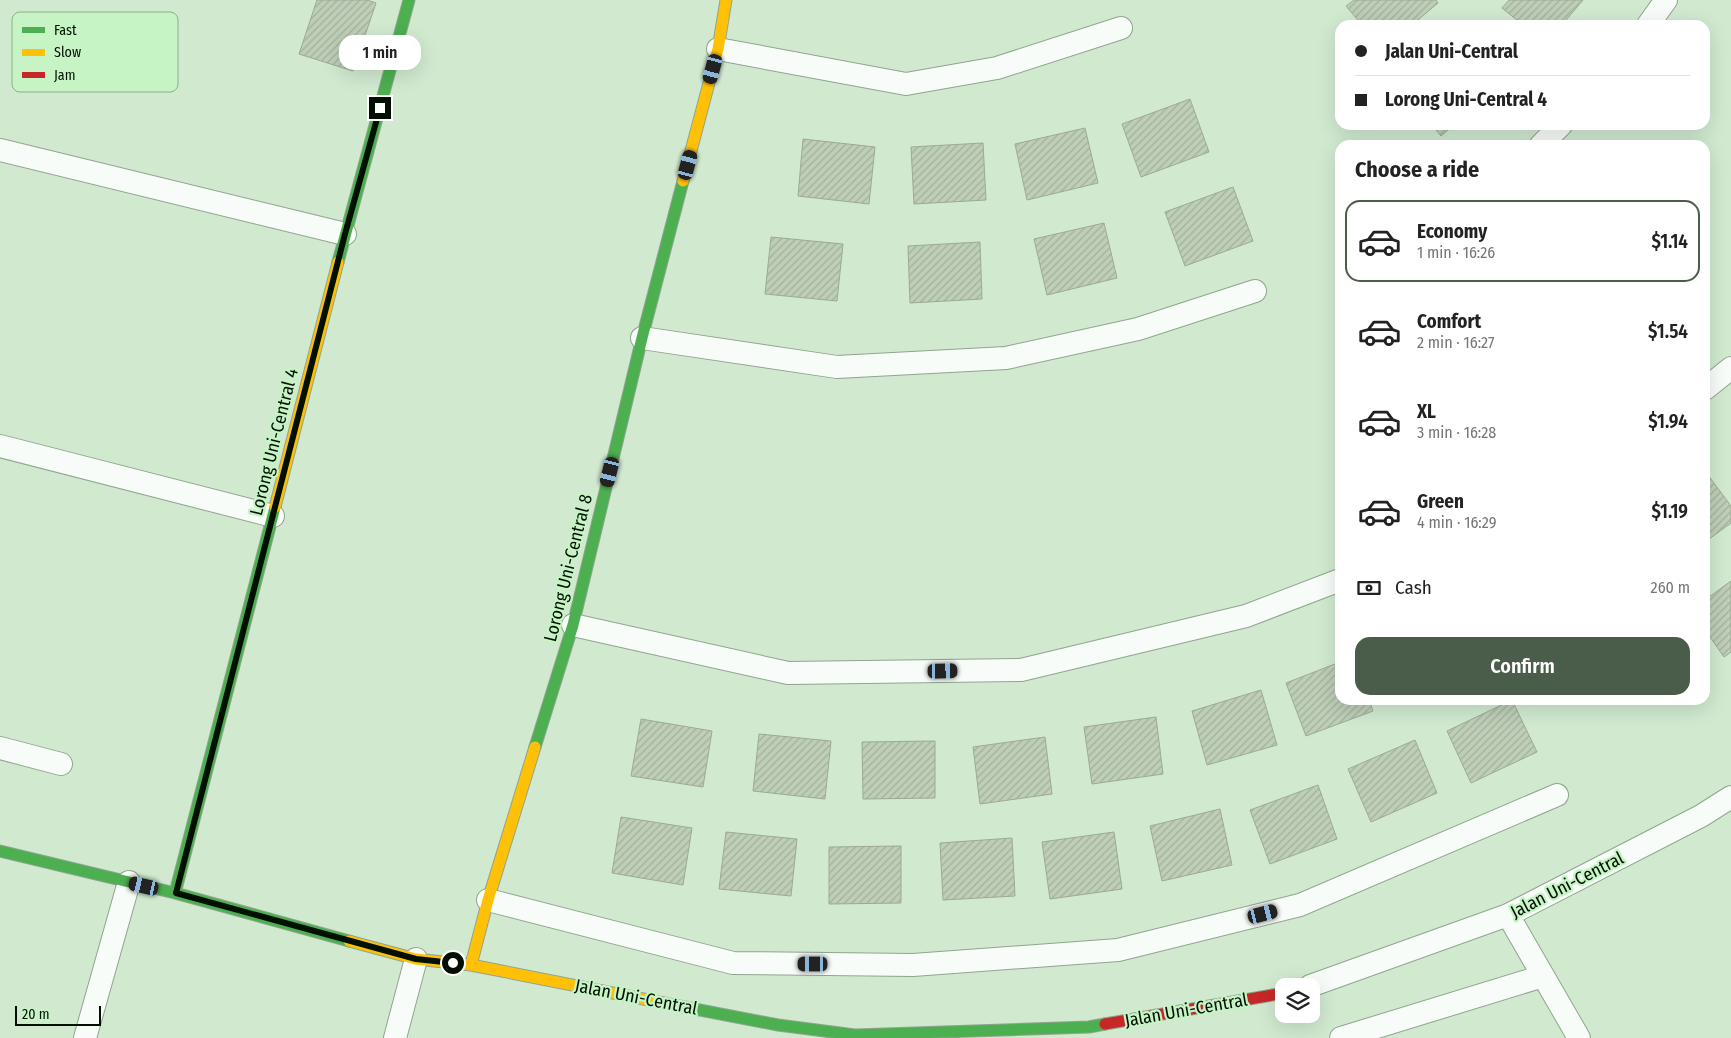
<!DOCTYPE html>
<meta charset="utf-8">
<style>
:root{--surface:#fff;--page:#f2f2f2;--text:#222;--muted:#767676;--line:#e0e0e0;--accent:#4a5c4a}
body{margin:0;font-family:"Fira Sans Condensed",sans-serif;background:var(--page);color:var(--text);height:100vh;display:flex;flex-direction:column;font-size:19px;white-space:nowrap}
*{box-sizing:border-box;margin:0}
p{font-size:16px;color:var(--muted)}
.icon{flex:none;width:28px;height:28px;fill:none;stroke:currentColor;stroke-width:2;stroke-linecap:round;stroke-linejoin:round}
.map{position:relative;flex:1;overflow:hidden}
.details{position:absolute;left:1335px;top:140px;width:375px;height:565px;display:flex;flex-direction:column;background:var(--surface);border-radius:15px;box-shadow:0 5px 20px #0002}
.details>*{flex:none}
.hud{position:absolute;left:1335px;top:20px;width:375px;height:110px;border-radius:15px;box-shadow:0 5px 20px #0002;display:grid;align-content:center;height:110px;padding:0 20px;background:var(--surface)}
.fabs{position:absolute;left:1275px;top:978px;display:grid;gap:10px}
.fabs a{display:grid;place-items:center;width:45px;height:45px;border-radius:10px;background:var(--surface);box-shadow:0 5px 20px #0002;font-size:25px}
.scale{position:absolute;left:15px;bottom:12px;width:86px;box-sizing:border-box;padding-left:5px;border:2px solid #021002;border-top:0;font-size:14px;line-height:18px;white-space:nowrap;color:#021002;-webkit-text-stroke:4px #c6f4c4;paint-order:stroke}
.end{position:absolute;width:22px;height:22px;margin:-11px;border:6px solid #021002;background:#fff;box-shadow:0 0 0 2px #fff}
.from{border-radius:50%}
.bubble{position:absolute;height:35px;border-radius:15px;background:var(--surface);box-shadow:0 5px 20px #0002;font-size:16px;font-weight:600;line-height:35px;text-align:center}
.car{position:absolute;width:15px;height:30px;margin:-15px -8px;border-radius:6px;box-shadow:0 0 4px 1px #0007;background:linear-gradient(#222 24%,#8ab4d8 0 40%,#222 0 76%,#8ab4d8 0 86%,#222 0)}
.hud b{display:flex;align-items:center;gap:18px;height:48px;font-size:19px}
.hud b+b{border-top:1px solid var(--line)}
.hud i{width:12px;height:12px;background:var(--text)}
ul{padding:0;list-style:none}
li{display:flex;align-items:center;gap:15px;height:82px;margin:0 10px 8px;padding:0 10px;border:2px solid transparent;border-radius:15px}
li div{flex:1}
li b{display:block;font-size:19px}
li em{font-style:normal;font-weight:600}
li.on{border-color:var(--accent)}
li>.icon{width:45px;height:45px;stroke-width:1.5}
h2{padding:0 20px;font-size:22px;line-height:60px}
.pay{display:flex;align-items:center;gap:12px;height:55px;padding:0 20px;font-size:19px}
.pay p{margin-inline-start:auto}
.primary-button{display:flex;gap:10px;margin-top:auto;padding:10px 20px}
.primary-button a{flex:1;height:58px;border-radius:15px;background:var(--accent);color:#fff;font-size:20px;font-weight:600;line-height:58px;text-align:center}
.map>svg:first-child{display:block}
.building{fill:url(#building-hatch);stroke:#9caa95}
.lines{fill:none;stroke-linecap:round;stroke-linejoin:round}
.street-casing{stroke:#91a490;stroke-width:24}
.fast-casing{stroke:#91a490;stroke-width:13}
.slow-casing{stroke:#91a490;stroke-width:13}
.jam-casing{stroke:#91a490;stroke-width:13}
.street{stroke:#f8fcf8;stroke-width:22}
.fast{stroke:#4caf50;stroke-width:11}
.slow{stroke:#ffc107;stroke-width:11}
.jam{stroke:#c62828;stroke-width:11}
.route{stroke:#021002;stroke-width:6}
.labels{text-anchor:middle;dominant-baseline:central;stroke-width:4.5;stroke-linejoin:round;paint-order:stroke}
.street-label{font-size:18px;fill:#021002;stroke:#c6f4c4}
.key{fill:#c6f4c4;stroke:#8bb08a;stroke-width:1}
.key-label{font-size:14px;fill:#021002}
</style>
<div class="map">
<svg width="1731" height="1038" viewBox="0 0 1731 1038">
<defs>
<pattern id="building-hatch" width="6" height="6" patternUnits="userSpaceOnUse" patternTransform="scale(1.25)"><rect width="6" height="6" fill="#beceb7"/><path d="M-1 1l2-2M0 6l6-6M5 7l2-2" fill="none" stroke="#a2b09c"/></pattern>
</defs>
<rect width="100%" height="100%" fill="#d0e9cf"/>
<path class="building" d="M317,0H367L376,3L353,71L299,54Z
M1354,0H1436L1438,3L1412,25H1362L1346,6Z
M1509,0H1583L1562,25H1523L1502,8Z
M1190,99L1209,152L1141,177L1122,124Z
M1432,125H1454L1441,136Z
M1085,128L1098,183L1027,200L1015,144Z
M803,139L875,147L869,204L798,196Z
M983,143L986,200L914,204L911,147Z
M1233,187L1253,241L1185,266L1165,212Z
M1104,223L1117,278L1047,295L1034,239Z
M771,237L843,244L837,301L765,294Z
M980,242L982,299L910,303L908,246Z
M1705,471L1731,506V523L1705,542Z
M1731,581V652L1724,657L1705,630V600Z
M1340,662V700H1369L1373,711L1306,736L1286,683Z
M1261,690L1277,745L1207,765L1192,711Z
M1512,700L1537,752L1471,783L1447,731Z
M1156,717L1163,774L1092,784L1084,727Z
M641,719L712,731L703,787L631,776Z
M759,734L831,741L825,799L753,791Z
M1045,737L1052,794L980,804L973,747Z
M1415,740L1437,793L1371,822L1348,769Z
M935,741V798L863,799L862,742Z
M1318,785L1337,839L1270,864L1250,810Z
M1220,809L1232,865L1162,881L1150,826Z
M621,817L692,828L683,885L612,873Z
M726,832L797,839L791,896L719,889Z
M1114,832L1122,889L1050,899L1042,842Z
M1012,838L1015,896L943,900L940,843Z
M901,846V903L829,904V847Z"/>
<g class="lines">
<defs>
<path id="street" d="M1648,25L1666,0
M718,49L906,84L997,68L1121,28
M1541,145L1561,125
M0,150L345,234
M642,338L837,367L1006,358L1138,329L1255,291
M1705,389L1731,368
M0,446L273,516
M573,625L788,673L1021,670L1246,616L1340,580
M0,748L61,764
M488,900L733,963L913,965L1118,950L1300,905L1557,795
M1508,915L1579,1038
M1310,986L1508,915L1701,816L1731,797
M85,1038L129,882
M395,1038L416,959
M1341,1038L1543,976"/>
<path id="fast" d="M338,262L409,0
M535,747L573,625L642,338L683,181
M0,851L175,893L349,941
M175,893L275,507
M684,1007L778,1025L855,1035L1089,1027L1105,1024"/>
<path id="slow" d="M683,181L718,49L726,0
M275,507L338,262
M349,941L416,959L471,965L684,1007
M471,965L488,900L535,747"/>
<path id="jam" d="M1105,1024L1284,993"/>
</defs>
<use href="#street" class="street-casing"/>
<use href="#fast" class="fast-casing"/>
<use href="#slow" class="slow-casing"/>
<use href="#jam" class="jam-casing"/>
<use href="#street" class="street"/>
<use href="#fast" class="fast"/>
<use href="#slow" class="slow"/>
<use href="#jam" class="jam"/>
</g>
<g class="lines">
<path class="route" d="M380,108L345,234L176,893L416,959L453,963"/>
</g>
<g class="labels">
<g class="street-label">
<text transform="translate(274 442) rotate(-76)">Lorong Uni-Central 4</text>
<text transform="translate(568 568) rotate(-76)">Lorong Uni-Central 8</text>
<text transform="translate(1567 885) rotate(-27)">Jalan Uni-Central</text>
<text transform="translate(636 997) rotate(11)">Jalan Uni-Central</text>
<text transform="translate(1186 1010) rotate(-10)">Jalan Uni-Central</text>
</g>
</g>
<rect x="12" y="12" width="166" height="80" rx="8" class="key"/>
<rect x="22" y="27" width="23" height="6" fill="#4caf50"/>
<rect x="22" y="49" width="23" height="7" fill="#ffc107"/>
<rect x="22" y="72" width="23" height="6" fill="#c62828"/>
<g class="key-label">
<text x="54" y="35">Fast</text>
<text x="54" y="57">Slow</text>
<text x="54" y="80">Jam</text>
</g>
</svg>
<div class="fabs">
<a><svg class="icon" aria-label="layers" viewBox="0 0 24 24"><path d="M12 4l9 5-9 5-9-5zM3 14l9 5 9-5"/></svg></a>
</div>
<div class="scale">20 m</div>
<i class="end from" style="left:453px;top:963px"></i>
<i class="end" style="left:380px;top:108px"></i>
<div class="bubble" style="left:339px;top:35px;width:82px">1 min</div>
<i class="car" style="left:713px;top:69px;rotate:195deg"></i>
<i class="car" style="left:688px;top:165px;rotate:15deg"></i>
<i class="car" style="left:610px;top:472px;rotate:194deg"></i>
<i class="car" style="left:943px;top:671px;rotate:89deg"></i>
<i class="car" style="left:144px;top:886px;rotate:283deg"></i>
<i class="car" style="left:1263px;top:914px;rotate:76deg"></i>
<i class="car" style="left:813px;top:964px;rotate:270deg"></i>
<div class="hud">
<b><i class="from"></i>Jalan Uni-Central</b>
<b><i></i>Lorong Uni-Central 4</b>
</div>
<section class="details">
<h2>Choose a ride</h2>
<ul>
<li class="on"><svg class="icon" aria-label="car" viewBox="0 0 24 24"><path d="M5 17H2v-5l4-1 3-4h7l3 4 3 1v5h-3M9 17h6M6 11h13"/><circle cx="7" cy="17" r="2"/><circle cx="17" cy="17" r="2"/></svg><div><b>Economy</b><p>1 min · 16:26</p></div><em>$1.14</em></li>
<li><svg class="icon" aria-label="car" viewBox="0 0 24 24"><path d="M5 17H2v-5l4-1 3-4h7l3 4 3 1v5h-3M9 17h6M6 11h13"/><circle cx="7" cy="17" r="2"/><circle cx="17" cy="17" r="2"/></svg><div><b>Comfort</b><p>2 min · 16:27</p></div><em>$1.54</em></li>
<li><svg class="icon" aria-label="car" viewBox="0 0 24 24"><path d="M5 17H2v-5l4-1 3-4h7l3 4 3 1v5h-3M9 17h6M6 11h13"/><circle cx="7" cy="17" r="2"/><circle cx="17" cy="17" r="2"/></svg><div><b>XL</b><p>3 min · 16:28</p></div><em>$1.94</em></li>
<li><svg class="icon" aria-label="car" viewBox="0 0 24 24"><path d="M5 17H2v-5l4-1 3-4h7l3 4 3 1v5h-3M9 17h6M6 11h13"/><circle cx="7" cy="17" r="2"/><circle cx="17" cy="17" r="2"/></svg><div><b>Green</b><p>4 min · 16:29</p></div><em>$1.19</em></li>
</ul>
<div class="pay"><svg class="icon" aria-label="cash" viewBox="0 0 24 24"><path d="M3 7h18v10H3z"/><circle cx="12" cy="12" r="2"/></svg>Cash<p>260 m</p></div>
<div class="primary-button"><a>Confirm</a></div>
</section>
</div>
